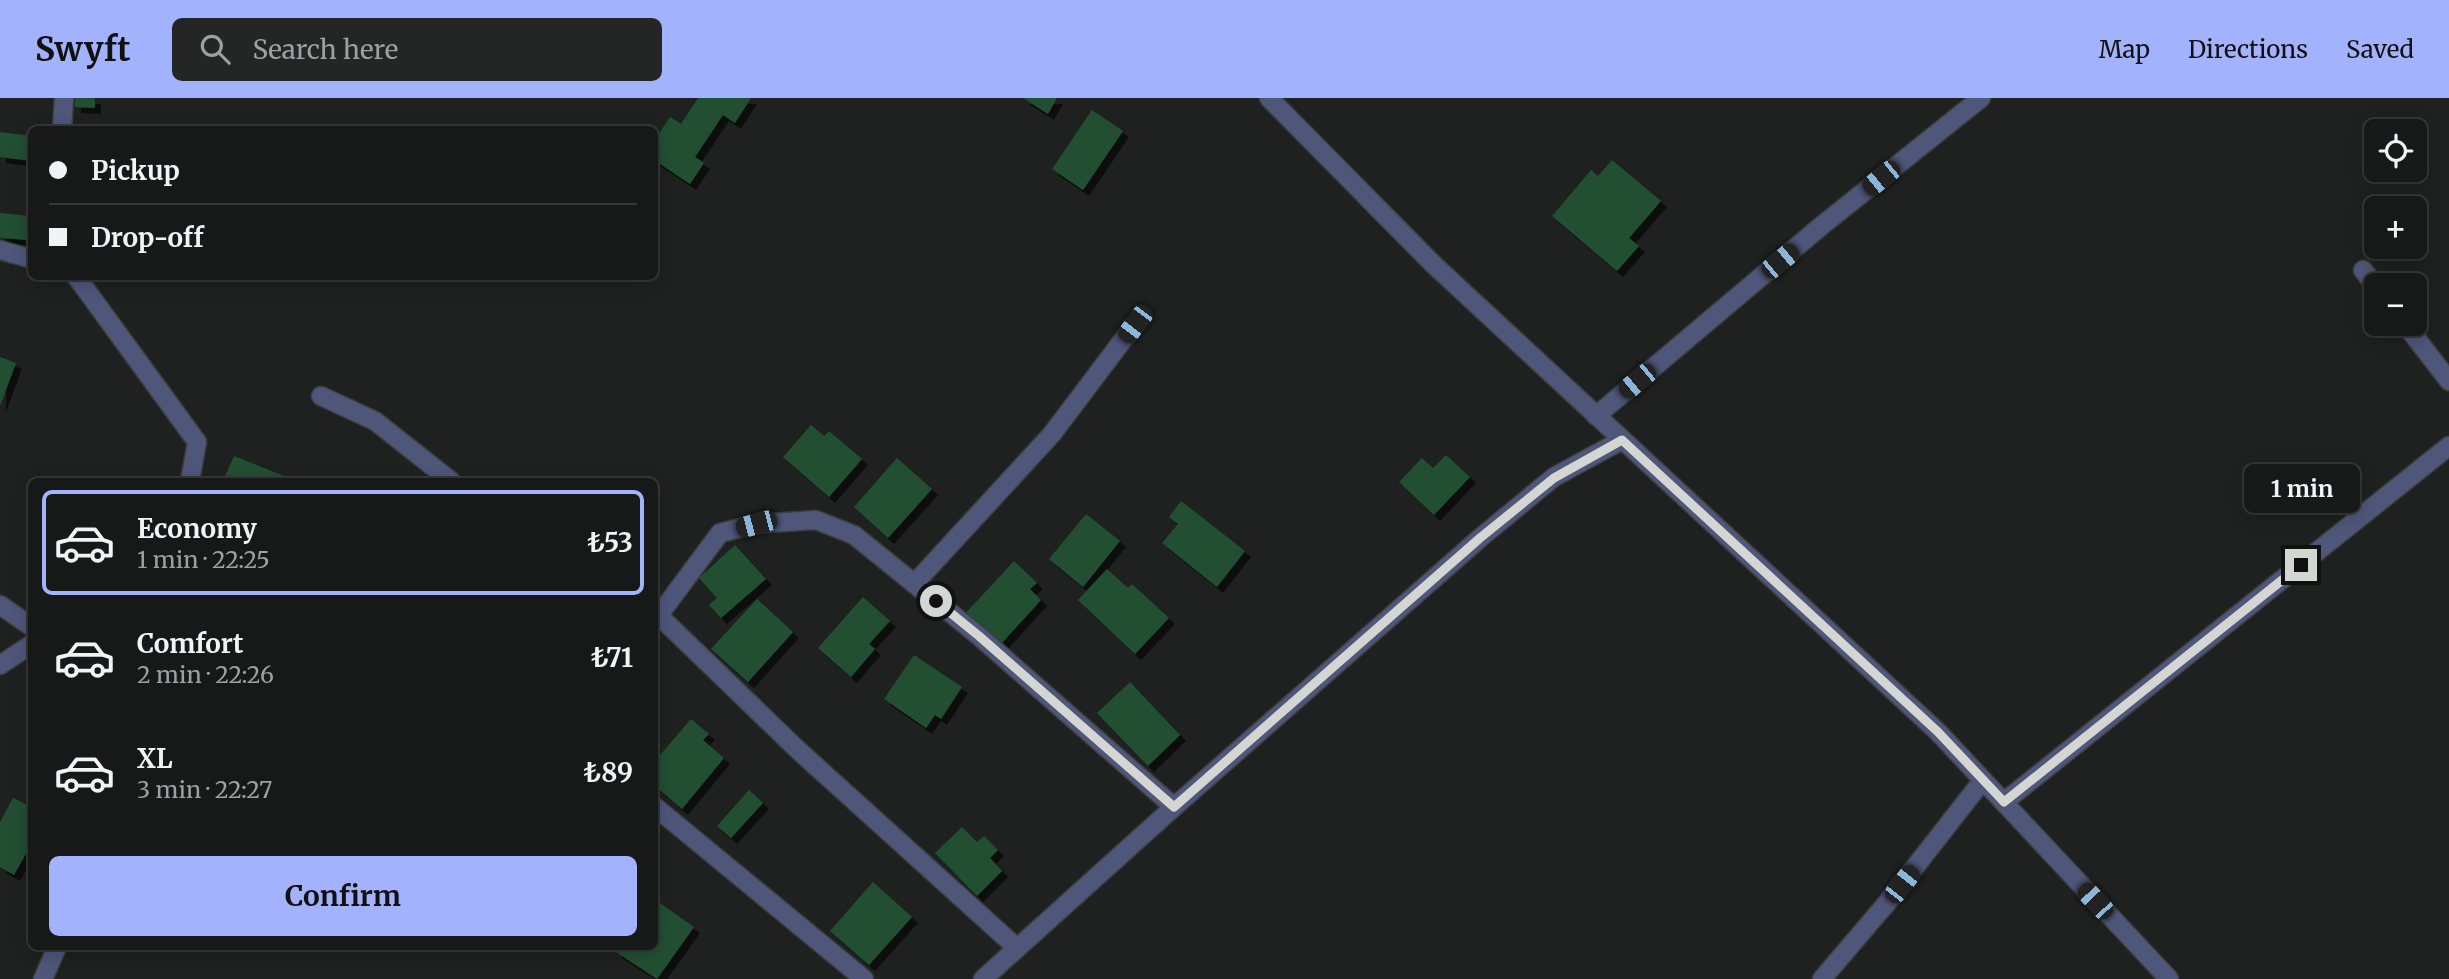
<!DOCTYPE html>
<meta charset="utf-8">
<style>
:root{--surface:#161917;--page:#232624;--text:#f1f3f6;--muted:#9ea0a1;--line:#353836;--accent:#a3b2fd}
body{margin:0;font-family:Merriweather,serif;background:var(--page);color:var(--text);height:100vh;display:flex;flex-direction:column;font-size:26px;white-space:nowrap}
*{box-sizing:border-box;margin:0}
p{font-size:23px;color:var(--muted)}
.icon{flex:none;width:38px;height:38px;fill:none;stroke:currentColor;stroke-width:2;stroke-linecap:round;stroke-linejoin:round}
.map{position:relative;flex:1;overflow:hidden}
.sheet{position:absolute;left:28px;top:380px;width:630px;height:472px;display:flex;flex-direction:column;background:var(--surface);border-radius:10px;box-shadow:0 4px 18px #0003,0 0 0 2px var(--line)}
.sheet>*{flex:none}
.hud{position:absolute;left:28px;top:28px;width:630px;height:154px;border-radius:10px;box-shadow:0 4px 18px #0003,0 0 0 2px var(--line);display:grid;align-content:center;height:154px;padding:0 21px;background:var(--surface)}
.fabs{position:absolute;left:2364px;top:21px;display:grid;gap:14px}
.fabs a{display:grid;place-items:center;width:63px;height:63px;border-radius:10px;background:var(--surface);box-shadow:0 4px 18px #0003,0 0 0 2px var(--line);font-size:35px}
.end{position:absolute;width:32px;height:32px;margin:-16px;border:9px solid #d4d6d4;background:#111;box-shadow:0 0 0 4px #111}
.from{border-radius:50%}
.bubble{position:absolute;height:49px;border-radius:10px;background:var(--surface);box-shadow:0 4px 18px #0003,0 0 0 2px var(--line);font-size:23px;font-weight:700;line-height:49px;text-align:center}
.car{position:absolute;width:21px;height:42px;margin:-21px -10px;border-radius:9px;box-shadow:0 0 5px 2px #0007;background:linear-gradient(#222 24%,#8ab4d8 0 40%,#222 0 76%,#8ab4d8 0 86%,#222 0)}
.hud b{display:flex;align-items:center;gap:24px;height:66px;font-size:26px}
.hud b+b{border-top:2px solid var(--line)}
.hud i{width:18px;height:18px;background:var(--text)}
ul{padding:12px 0 0;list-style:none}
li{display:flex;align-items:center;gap:21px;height:105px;margin:0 14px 10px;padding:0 7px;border:4px solid transparent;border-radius:10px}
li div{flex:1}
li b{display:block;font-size:26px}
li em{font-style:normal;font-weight:700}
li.on{border-color:var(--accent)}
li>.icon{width:63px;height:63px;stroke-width:1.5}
.primary-button{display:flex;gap:14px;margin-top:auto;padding:14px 21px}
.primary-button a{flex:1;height:80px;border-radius:10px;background:var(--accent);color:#111;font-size:28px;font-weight:700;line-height:80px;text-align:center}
header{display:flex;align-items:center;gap:42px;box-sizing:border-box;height:98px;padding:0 35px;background:var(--accent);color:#111}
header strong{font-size:33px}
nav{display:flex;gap:38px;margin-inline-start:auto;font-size:24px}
.search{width:490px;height:63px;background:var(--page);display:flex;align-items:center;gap:18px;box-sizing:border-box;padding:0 24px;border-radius:10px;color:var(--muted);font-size:26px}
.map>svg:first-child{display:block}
.building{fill:#205032;filter:url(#shadow)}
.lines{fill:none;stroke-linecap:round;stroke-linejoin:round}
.minor-casing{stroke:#3b3e3c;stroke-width:21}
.tertiary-casing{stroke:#3b3e3c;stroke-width:21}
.minor{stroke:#4e567a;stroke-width:18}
.tertiary{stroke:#4e567a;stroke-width:18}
.route{stroke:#d4d6d4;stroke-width:9}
</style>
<header>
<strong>Swyft</strong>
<div class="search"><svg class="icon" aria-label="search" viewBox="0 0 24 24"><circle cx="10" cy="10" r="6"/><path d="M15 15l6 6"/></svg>Search here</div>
<nav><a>Map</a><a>Directions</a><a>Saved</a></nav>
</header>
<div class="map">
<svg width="2449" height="881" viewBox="0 0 2449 881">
<defs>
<filter id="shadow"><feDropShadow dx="6" dy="6" stdDeviation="0" flood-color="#0009"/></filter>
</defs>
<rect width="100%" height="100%" fill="#1e211f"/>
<path class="building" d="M75,0H95V10L75,9Z
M698,0H751L735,25L723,17L695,59L704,65L690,86L654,62V43L670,19L681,26Z
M1023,0H1057L1048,16Z
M1092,12L1123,33L1083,92L1052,71Z
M0,34L32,38L31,63L0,59Z
M1612,62L1661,103L1629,140L1639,148L1617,173L1552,118L1591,72L1598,78Z
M0,115L30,118L28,142L0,140Z
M0,259L16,265L0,308Z
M811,327L824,338L829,333L862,361L829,399L783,359Z
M1446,357L1470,379L1434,417L1399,384L1422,360L1433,370Z
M234,358L289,380L288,383H223Z
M897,360L932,391L888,440L854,409Z
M1181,403L1245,453L1217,489L1162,445L1178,426L1169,419Z
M1086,416L1120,443L1083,489L1049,461Z
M735,447L766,481L721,520L709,507L717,500L699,480Z
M1014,463L1037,485L1030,491L1041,502L1001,546L989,534L984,538L963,518Z
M1107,471L1128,490L1132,486L1169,520L1135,556L1078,502Z
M863,499L890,523L869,546L875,551L851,579L818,550Z
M757,501L793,534L748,584L711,551Z
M914,557L962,589L941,621L935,617L926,630L884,601Z
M1130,584L1180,637L1148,668L1097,615Z
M691,621L709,636L703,642L724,660L682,711L654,687V664Z
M749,692L763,705L731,740L717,728Z
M13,700L32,709V745L14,777L0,769V724Z
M962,729L977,744L984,738L998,752L990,760L1002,773L977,798L935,755Z
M873,784L912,819L869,867L830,833Z
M654,801L694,829L657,881L616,854L619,849H654Z"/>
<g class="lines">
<defs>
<path id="minor" d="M0,152L32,161
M2363,172L2376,189
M2405,226L2449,283
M321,298L375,323L451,383
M1596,318L1820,129L1981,0
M914,486L1052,336L1135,226
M0,507L32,529
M654,513L798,652L1017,850
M659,517L720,435L756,426L816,422L854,437L979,538L1174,709
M0,567L32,546
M2004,704L2449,348
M654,708L864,881
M1822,881L1886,806L1983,682"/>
<path id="tertiary" d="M1269,0L1433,166L1938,634L2169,881
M62,32L64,0
M76,178L197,344L190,383
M43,881L57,849
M983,881L1174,709L1480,440L1554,379L1622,342"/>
</defs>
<use href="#minor" class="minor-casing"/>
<use href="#tertiary" class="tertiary-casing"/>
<use href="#minor" class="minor"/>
<use href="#tertiary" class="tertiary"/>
</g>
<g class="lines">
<path class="route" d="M936,503L979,538L1174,709L1480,440L1554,380L1622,342L1938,634L2004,704L2301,467"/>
</g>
</svg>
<div class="fabs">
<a><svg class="icon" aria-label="locate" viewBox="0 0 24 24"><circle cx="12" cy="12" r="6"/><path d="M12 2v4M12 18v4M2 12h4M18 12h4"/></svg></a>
<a>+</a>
<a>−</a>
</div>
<i class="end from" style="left:936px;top:503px"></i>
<i class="end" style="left:2301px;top:467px"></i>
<div class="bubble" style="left:2244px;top:366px;width:116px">1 min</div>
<i class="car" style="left:1881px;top:80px;rotate:231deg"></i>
<i class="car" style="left:1780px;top:163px;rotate:50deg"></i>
<i class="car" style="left:1135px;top:226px;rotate:217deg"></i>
<i class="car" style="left:1637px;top:283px;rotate:230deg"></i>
<i class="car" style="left:756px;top:426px;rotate:255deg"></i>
<i class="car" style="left:1902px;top:786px;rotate:38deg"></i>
<i class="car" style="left:2095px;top:803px;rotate:317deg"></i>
<div class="hud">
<b><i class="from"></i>Pickup</b>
<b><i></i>Drop-off</b>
</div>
<section class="sheet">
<ul>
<li class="on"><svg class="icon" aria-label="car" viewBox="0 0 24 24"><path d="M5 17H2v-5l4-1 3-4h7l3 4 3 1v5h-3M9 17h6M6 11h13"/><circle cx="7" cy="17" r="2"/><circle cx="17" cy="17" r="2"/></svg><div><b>Economy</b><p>1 min · 22:25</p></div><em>₺53</em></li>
<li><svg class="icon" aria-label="car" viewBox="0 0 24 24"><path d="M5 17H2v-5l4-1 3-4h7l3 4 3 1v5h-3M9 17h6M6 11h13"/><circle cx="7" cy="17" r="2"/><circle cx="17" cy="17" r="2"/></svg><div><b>Comfort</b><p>2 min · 22:26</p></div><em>₺71</em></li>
<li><svg class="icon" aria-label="car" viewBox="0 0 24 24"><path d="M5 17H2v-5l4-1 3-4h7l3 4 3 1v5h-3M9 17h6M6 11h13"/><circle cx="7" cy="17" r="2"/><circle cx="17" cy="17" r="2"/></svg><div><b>XL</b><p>3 min · 22:27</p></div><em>₺89</em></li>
</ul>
<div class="primary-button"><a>Confirm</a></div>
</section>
</div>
